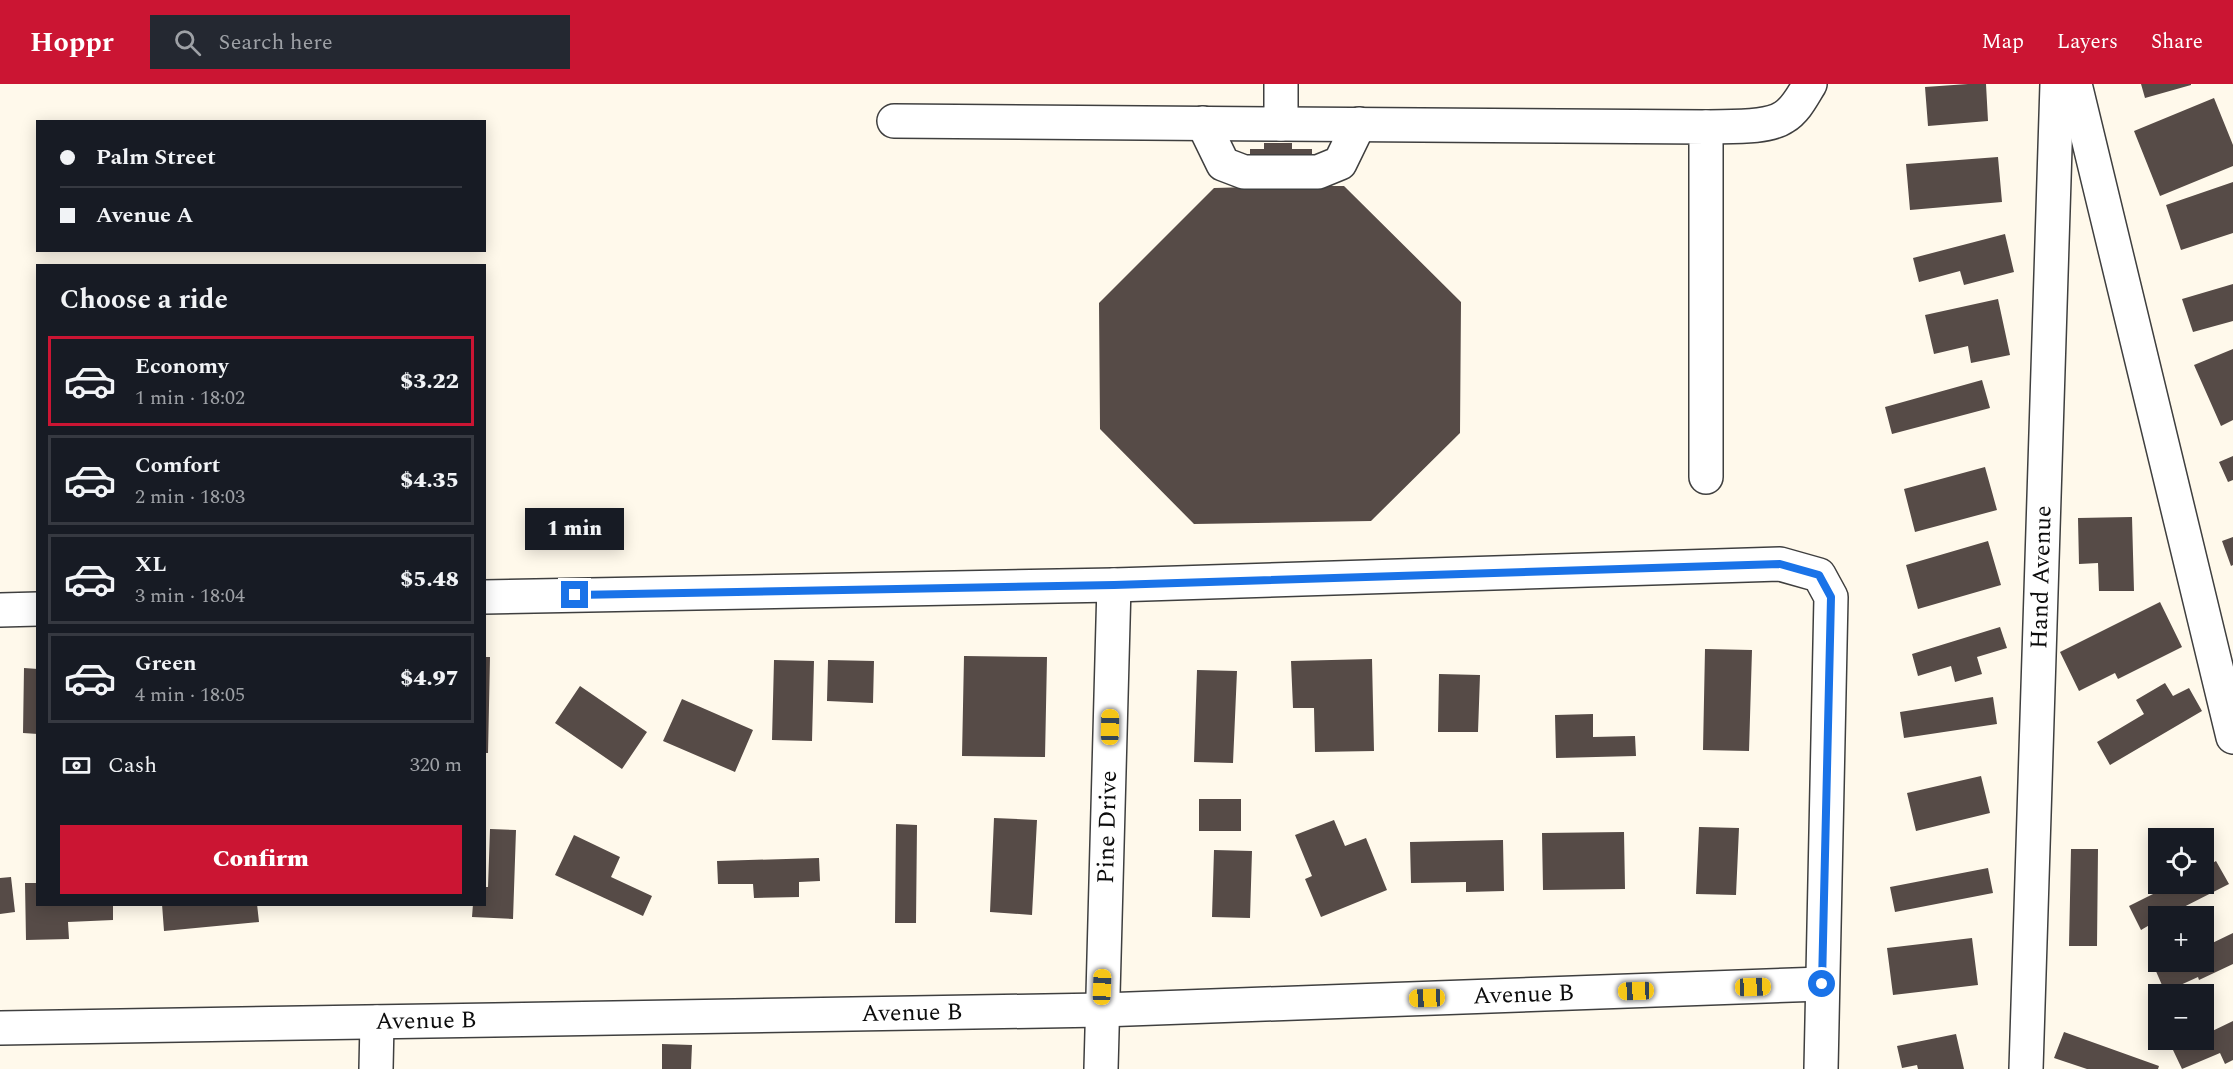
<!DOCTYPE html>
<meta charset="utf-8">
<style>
:root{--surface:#171b24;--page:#242831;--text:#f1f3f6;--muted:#9ea1a6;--line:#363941;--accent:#cb1533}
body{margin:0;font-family:Spectral,serif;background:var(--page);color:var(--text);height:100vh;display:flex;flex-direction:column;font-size:22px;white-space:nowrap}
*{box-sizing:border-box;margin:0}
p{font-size:20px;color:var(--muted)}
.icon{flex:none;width:33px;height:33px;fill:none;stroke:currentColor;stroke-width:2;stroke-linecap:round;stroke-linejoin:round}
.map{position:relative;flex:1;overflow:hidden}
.drawer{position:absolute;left:36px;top:180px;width:450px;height:642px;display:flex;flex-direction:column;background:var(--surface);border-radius:0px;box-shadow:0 3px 15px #0003}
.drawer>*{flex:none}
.hud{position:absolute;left:36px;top:36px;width:450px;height:132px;border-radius:0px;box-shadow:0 3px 15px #0003;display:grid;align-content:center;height:132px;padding:0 24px;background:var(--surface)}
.fabs{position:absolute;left:2148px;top:744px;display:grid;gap:12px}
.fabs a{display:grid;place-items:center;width:66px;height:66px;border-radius:0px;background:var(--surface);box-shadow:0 3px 15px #0003;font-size:30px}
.end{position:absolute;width:27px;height:27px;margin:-14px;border:8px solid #1a73e8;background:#fff;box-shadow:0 0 0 3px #fff}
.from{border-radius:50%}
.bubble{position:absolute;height:42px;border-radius:0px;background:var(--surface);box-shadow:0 3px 15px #0003;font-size:20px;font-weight:800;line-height:42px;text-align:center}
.car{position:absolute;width:18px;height:36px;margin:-18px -9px;border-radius:8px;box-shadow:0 0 4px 2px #0007;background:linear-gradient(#f5c518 24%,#345 0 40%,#f5c518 0 76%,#345 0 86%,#f5c518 0)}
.hud b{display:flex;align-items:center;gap:21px;height:57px;font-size:22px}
.hud b+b{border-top:2px solid var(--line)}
.hud i{width:15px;height:15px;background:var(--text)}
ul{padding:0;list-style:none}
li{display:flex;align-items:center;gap:18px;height:90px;margin:0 12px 9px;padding:0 12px;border:3px solid var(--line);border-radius:0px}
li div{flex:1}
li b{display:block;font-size:22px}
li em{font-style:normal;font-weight:800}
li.selected{border-color:var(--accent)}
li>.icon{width:54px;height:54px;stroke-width:1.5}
h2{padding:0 24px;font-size:27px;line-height:72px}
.pay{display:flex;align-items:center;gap:15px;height:66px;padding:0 24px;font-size:22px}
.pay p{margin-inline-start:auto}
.action{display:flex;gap:12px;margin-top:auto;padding:12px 24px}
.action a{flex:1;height:69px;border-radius:0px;background:var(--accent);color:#fff;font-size:24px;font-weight:800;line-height:69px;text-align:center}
header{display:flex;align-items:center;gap:36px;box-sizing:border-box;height:84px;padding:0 30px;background:var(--accent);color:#fff}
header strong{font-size:28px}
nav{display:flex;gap:33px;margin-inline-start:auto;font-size:21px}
.search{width:420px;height:54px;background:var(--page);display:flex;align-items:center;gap:15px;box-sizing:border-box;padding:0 21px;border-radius:0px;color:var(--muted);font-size:22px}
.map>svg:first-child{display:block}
.building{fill:#564b47}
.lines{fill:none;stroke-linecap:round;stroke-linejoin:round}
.minor-casing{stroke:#3f3f3f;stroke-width:36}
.minor{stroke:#fff;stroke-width:33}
.route{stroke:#1a73e8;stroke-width:8}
.labels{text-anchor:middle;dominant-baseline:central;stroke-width:6;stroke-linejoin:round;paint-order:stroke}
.street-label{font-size:24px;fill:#0c0c0c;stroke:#fff}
</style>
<header>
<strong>Hoppr</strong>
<div class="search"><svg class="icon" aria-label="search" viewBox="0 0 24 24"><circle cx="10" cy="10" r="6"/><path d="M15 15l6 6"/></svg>Search here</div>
<nav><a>Map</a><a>Layers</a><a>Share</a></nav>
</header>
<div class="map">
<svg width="2233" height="985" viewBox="0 0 2233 985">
<rect width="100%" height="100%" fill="#fff9eb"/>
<path class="building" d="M1968,0H1986L1988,37L1928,42L1925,3Z
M2141,0H2191V1L2145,14Z
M2214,14L2233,61V82L2160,112L2134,47Z
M1264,59H1292V65H1312V102H1344L1461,218L1460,349L1371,437L1194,440L1100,345L1099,219L1214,104L1250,103V65H1264Z
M1998,73L2002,118L1910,126L1906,80Z
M2233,98V149L2181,166L2166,121Z
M2005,150L2014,188L1964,201L1960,187L1919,198L1913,174Z
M2233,200V237L2193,248L2182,215Z
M1998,215L2010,271L1971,279L1968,262L1934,270L1925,231Z
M2233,265V336L2221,342L2194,281Z
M1982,296L1990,324L1892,350L1885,323Z
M2233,372V396L2228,398L2219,378Z
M1985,383L1997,426L1915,448L1904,405Z
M2132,433L2134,507H2099L2098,479L2079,480L2078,434Z
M2233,453V481L2231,482L2222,457Z
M1988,457L2001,501L1918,525L1906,481Z
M2160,518L2182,563L2118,595L2115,589L2079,607L2060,568Z
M2000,543L2007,564L1977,573L1982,590L1955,598L1951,582L1918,592L1912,570Z
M1705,565L1752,566L1749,667L1703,666Z
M964,572L1047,573L1045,673L962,672Z
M484,573H490L488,669H484Z
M1372,575L1374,667L1315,668L1314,624H1293L1291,577Z
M774,576L814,577L812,657L772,656Z
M828,576L874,577L873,619L827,617Z
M24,584L38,585V650L23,649Z
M1197,586L1237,587L1233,679L1194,678Z
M1439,590L1480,591L1478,648H1438Z
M2165,599L2173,612L2189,604L2202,627L2110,681L2097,658L2144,630L2136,616Z
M580,602L647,648L622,685L555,639Z
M1993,613L1997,640L1904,654L1900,628Z
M682,615L753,646L735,688L663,657Z
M1593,630V653L1635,652L1636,672L1556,674L1555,631Z
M1981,692L1990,729L1916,747L1907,709Z
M1199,715H1241V747H1199Z
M994,734L1037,736L1032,831L990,828Z
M1334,736L1345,762L1366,754L1387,806L1321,833L1305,795L1312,792L1295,751Z
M896,740L917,741L916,839H895Z
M1699,743L1739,744L1736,811L1696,810Z
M490,745L516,746L513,835L472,833L473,820H484V803H488Z
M1624,748L1625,805L1543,806L1542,749Z
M574,751L620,773L611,793L652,812L643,832L555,791Z
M1503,756L1504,807L1466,808V798L1411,799L1410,758Z
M2071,765H2098L2097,862H2069Z
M1214,766L1252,767L1250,834L1212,833Z
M819,774L820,797L799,798V813L754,814L753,800H718L717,777Z
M2216,777L2229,800L2166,832H2158V836L2141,846L2129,822L2173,800H2204V784Z
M1988,784L1993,809L1895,828L1890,803Z
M11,793L15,828L0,830V794Z
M25,799H38V820H113V836L68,838L69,855L26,856Z
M162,820H257L259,838L164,847Z
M2233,849V880L2199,896L2198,893L2165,908L2155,885L2171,878H2204V863Z
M1972,854L1978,901L1893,911L1887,864Z
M2233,937V976L2225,980L2220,969L2182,985L2173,966L2194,956H2204V951Z
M2064,948L2159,982L2158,985H2087L2054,974Z
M1956,950L1964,985H1918L1917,981L1902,984L1897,962Z
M662,960L692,961L691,985H662Z"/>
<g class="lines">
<defs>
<g id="minor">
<path d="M2075,0L2233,653"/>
<path d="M894,37L1281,40V0"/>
<path d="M1203,39L1223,80L1244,88H1318L1340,79L1359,40"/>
<path d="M1281,40L1706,43V393"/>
<path d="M1706,43C1727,42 1767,45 1784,33C1796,26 1803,11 1810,0"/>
<path d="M484,513L1114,501L1780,480L1819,491L1831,513L1821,985"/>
<path d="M0,526L38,525"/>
<path id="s1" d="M0,944L1102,926L1822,900"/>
<path d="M376,985L377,938"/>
<path id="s2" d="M1101,985L1114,501"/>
<path id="s3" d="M2026,985L2057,0"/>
</g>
</defs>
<use href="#minor" class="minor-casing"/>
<use href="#minor" class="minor"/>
</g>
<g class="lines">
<path class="route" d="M575,511L1114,501L1780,480L1819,491L1831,513L1822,900"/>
</g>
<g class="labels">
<g class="street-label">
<text stroke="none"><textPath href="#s3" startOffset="492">Hand Avenue</textPath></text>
<text stroke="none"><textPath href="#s2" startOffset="242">Pine Drive</textPath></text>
<text stroke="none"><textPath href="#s1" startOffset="1524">Avenue B</textPath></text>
<text stroke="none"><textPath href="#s1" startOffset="912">Avenue B</textPath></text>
<text stroke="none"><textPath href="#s1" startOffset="426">Avenue B</textPath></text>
</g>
</g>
</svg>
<div class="fabs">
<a><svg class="icon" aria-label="locate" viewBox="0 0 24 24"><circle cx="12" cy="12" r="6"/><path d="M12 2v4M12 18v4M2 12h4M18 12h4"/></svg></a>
<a>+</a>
<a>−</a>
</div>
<i class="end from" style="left:1822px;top:900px"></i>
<i class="end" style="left:575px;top:511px"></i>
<div class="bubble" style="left:525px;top:424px;width:99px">1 min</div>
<i class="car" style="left:1110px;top:643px;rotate:1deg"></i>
<i class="car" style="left:1102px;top:903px;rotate:2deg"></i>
<i class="car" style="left:1753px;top:903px;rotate:88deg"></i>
<i class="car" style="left:1636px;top:907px;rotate:268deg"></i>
<i class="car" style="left:1427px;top:914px;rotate:268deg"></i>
<div class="hud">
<b><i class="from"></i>Palm Street</b>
<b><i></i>Avenue A</b>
</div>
<section class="drawer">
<h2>Choose a ride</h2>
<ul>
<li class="selected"><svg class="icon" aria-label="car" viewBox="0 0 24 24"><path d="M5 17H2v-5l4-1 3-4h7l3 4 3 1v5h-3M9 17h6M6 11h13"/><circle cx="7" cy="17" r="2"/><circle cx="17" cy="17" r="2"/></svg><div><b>Economy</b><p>1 min · 18:02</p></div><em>$3.22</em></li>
<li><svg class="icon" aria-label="car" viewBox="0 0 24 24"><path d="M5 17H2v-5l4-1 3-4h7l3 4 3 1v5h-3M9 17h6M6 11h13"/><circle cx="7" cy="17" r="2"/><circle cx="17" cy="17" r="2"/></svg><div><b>Comfort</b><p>2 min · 18:03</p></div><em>$4.35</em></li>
<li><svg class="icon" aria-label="car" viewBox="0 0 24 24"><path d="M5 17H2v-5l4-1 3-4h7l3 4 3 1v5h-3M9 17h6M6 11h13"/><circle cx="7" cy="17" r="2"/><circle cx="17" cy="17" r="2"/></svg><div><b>XL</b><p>3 min · 18:04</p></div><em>$5.48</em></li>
<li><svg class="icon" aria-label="car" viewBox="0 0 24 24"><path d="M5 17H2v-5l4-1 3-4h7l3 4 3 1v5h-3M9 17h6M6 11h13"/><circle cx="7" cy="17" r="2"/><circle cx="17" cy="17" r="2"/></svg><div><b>Green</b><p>4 min · 18:05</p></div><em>$4.97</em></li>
</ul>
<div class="pay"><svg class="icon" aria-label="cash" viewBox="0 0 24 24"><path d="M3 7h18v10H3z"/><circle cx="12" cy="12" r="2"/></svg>Cash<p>320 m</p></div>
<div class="action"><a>Confirm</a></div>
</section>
</div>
